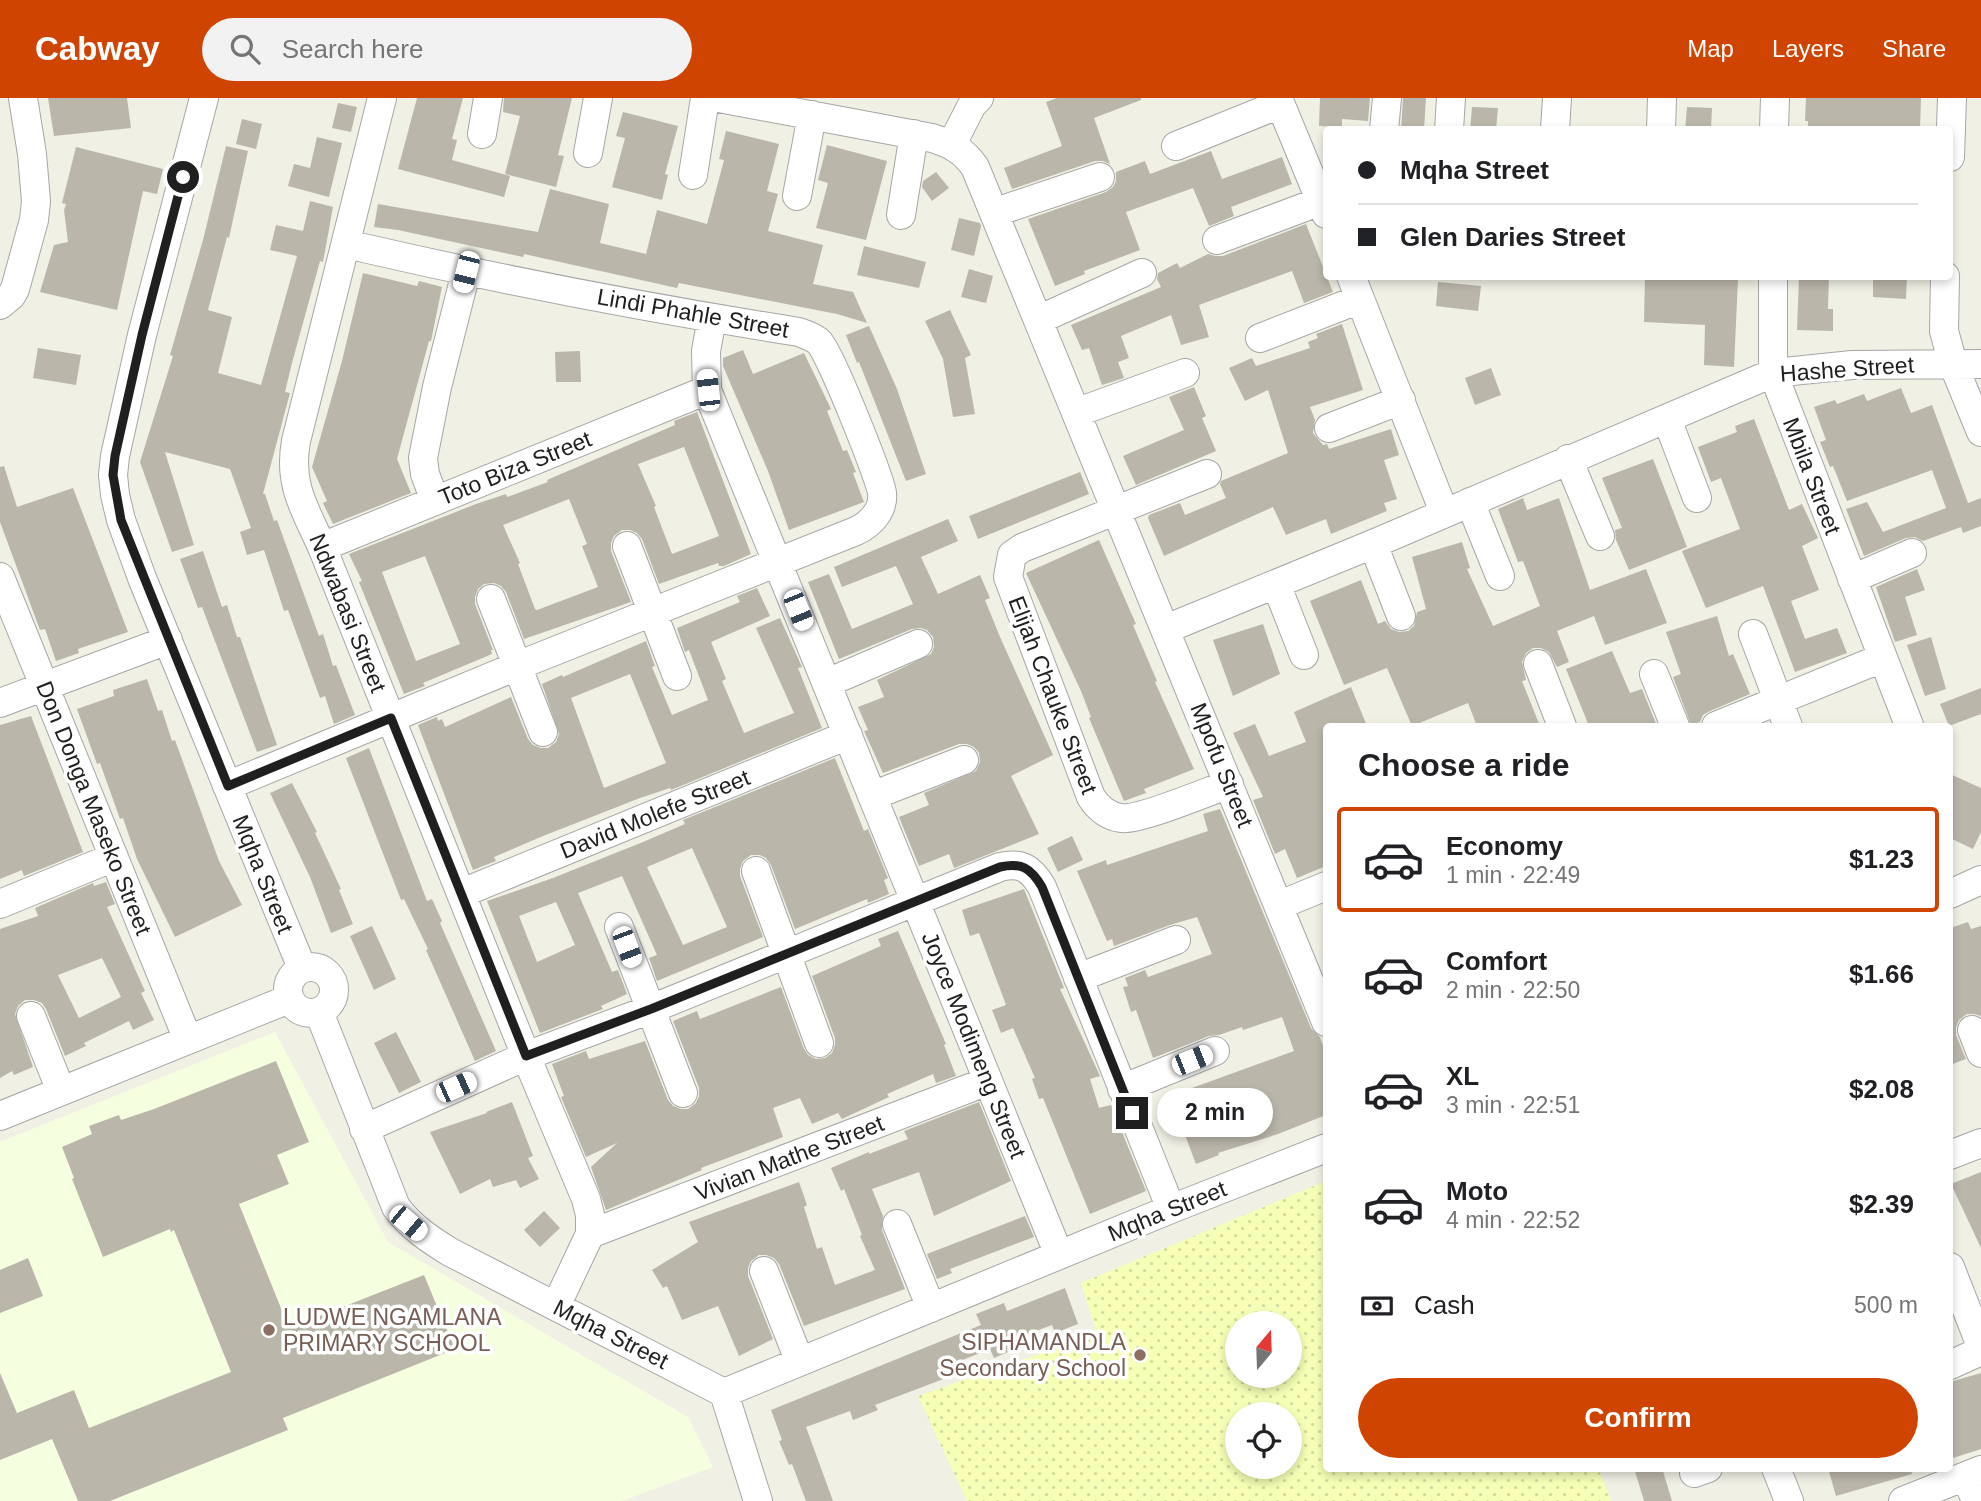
<!DOCTYPE html>
<meta charset="utf-8">
<style>
:root{--surface:#fff;--page:#f2f2f2;--text:#202124;--muted:#757577;--line:#e0e0e0;--accent:#cf4400}
body{margin:0;font-family:Helvetica,sans-serif;background:var(--page);color:var(--text);height:100vh;display:flex;flex-direction:column;font-size:26px;white-space:nowrap}
*{box-sizing:border-box;margin:0}
p{font-size:23px;color:var(--muted)}
.icon{flex:none;width:38px;height:38px;fill:none;stroke:currentColor;stroke-width:2;stroke-linecap:round;stroke-linejoin:round}
.map{position:relative;flex:1;overflow:hidden}
.side{position:absolute;left:1323px;top:625px;width:630px;height:749px;display:flex;flex-direction:column;background:var(--surface);border-radius:7px;box-shadow:0 4px 10px #0003}
.side>*{flex:none}
.hud{position:absolute;left:1323px;top:28px;width:630px;height:154px;border-radius:7px;box-shadow:0 4px 10px #0003;display:grid;align-content:center;height:154px;padding:0 35px;background:var(--surface)}
.needle{width:46px;rotate:19deg}
.tools{position:absolute;left:1225px;top:1213px;display:grid;gap:14px}
.tools a{display:grid;place-items:center;width:77px;height:77px;border-radius:50%;background:var(--surface);box-shadow:0 4px 10px #0003;font-size:35px}
.end{position:absolute;width:32px;height:32px;margin:-16px;border:9px solid #1f1f1f;background:#fff;box-shadow:0 0 0 4px #fff}
.from{border-radius:50%}
.bubble{position:absolute;height:49px;border-radius:24px;background:var(--surface);box-shadow:0 4px 10px #0003;font-size:23px;font-weight:700;line-height:49px;text-align:center}
.car{position:absolute;width:21px;height:42px;margin:-21px -10px;border-radius:9px;box-shadow:0 0 5px 2px #0007;background:linear-gradient(#fff 24%,#345 0 40%,#fff 0 76%,#345 0 86%,#fff 0)}
.hud b{display:flex;align-items:center;gap:24px;height:66px;font-size:26px}
.hud b+b{border-top:2px solid var(--line)}
.hud i{width:18px;height:18px;background:var(--text)}
ul{padding:0;list-style:none}
li{display:flex;align-items:center;gap:21px;height:105px;margin:0 14px 10px;padding:0 21px;border:4px solid transparent;border-radius:7px}
li div{flex:1}
li b{display:block;font-size:26px}
li em{font-style:normal;font-weight:700}
li.on{border-color:var(--accent)}
li>.icon{width:63px;height:63px;stroke-width:1.5}
h2{padding:0 35px;font-size:32px;line-height:84px}
.pay{display:flex;align-items:center;gap:18px;height:77px;padding:0 35px;font-size:26px}
.pay p{margin-inline-start:auto}
.button{display:flex;gap:14px;margin-top:auto;padding:14px 35px}
.button a{flex:1;height:80px;border-radius:42px;background:var(--accent);color:#fff;font-size:28px;font-weight:700;line-height:80px;text-align:center}
header{display:flex;align-items:center;gap:42px;box-sizing:border-box;height:98px;padding:0 35px;background:var(--accent);color:#fff}
header strong{font-size:33px}
nav{display:flex;gap:38px;margin-inline-start:auto;font-size:24px}
.search{width:490px;height:63px;background:var(--page);display:flex;align-items:center;gap:18px;box-sizing:border-box;padding:0 24px;border-radius:38px;color:var(--muted);font-size:26px}
.map>svg:first-child{display:block}
.education{fill:#f5ffe0}
.sand{fill:url(#sand-dots);fill-rule:evenodd}
.building{fill:#bab6aa;fill-rule:evenodd}
.lines{fill:none;stroke-linecap:round;stroke-linejoin:round}
.street-casing{stroke:#a6a6a6;stroke-width:30}
.street{stroke:#fff;stroke-width:28}
.route{stroke:#1f1f1f;stroke-width:9}
.education-dot{fill:#8d6e63;stroke:#fff;stroke-width:2.5}
.labels{text-anchor:middle;dominant-baseline:central;stroke-width:7;stroke-linejoin:round;paint-order:stroke}
.street-label{font-size:23px;fill:#1f1f1f;stroke:#fff}
.education-label{font-size:23px;fill:#785e54;stroke:#fff;text-anchor:start}
</style>
<header>
<strong>Cabway</strong>
<div class="search"><svg class="icon" aria-label="search" viewBox="0 0 24 24"><circle cx="10" cy="10" r="6"/><path d="M15 15l6 6"/></svg>Search here</div>
<nav><a>Map</a><a>Layers</a><a>Share</a></nav>
</header>
<div class="map">
<svg width="1981" height="1403" viewBox="0 0 1981 1403">
<defs>
<pattern id="sand-dots" width="8" height="8" patternUnits="userSpaceOnUse" patternTransform="scale(1.75)"><rect width="8" height="8" fill="#f6ffb5"/><path d="M2 2h.1M6 6h.1" fill="none" stroke="#d2da9b" stroke-width="1.8" stroke-linecap="round"/></pattern>
</defs>
<rect width="100%" height="100%" fill="#f0f0e5"/>
<path class="education" d="M275,934L388,1144L688,1319L713,1369L622,1403H0V1044Z"/>
<path class="sand" d="M1326,1083V1370H1598L1611,1403H967L918,1298L1097,1236L1081,1185ZM1237,1225H1290V1278H1237ZM1237,1316H1290V1368H1237Z"/>
<path class="building" d="M48,0H127L131,30L54,38Z
M417,0H463L452,41L457,42L452,62L510,78L504,99L398,71Z
M504,0H572L558,57L564,58L556,89L505,76L520,18L503,14Z
M1057,0H1141V2L1094,20L1110,66L1103,63H1095L1012,91L1004,70L1062,48L1046,4Z
M1320,0H1370L1368,23L1342,21V29L1319,28Z
M1403,0H1426L1424,32H1401Z
M1806,0H1921L1920,32H1808V23H1805Z
M338,5L357,9L351,34L332,30Z
M1472,9L1498,10L1496,32H1470Z
M1687,9L1712,10L1711,32H1685Z
M623,14L678,28L665,76L668,77L662,102L612,89L625,40L616,38Z
M242,21L262,26L256,51L236,46Z
M726,33L779,46L767,93L778,96L768,133L823,147L813,186L853,194L867,225L837,216L679,185L677,190L524,156L523,159L398,132L374,129L378,106L538,134L550,91L609,106L600,145L646,156L657,112L707,126L724,62L719,61Z
M317,39L342,45L329,99L288,88L294,66L310,70Z
M827,47L887,63L866,142L816,130L828,85L818,82Z
M226,48L248,53L229,140L227,139L208,212L232,219L218,275L261,287L297,158L270,152L276,127L303,133L310,103L333,109L323,164L320,163L292,265L285,294L290,295L263,396H265L274,423L277,422L319,538L323,536L333,568L336,567L355,617L334,626L325,598L320,600L288,512L284,513L264,452L247,457L240,434L251,430L230,371L165,354L194,447L172,454L140,364L173,258L170,257L203,142Z
M76,49L163,71L157,96L143,93L117,212L40,194L54,147L68,144L64,112L66,106L62,105Z
M1211,53L1222,81L1282,59L1292,86L1231,109L1234,118L1209,128L1193,90L1126,114L1140,152L1084,173L1085,176L1055,188L1028,121L1106,94L1113,89L1116,83V74L1145,63L1150,76Z
M936,74L949,90L932,103L922,89L923,83Z
M959,120L980,125L981,128L974,158L951,152Z
M1306,126L1333,194L1304,205L1292,173L1199,207L1209,239L1181,247L1171,217L1121,238L1129,260L1118,264L1124,280L1102,287L1089,250L1082,252L1071,227L1161,189L1157,181L1158,175L1177,165L1180,170L1208,156L1215,158H1223Z
M864,148L926,164L919,190L857,177Z
M969,171L993,178L986,205L961,199Z
M363,175L417,188L419,183L442,189L431,243H429L397,361L411,395L333,426L323,405L327,403L312,369L342,263Z
M1645,178L1738,181L1734,269L1704,267L1705,227L1644,224Z
M1799,178H1829L1828,211H1833V233L1797,232Z
M1873,178H1907L1906,201L1873,199Z
M1438,184L1481,188L1478,213L1436,208Z
M950,212L971,257L965,260L975,316L953,319L943,261L925,223Z
M1342,226L1363,292L1310,309L1315,322L1313,335L1323,347L1327,346L1329,351L1391,331L1399,357L1384,362L1397,401L1384,405L1387,413L1331,436L1326,421L1286,437L1273,409L1164,458L1148,420L1149,417L1180,405L1185,417L1226,400L1220,386L1221,383L1288,355L1268,292L1245,303L1229,270L1252,260L1256,268L1310,250L1308,244L1318,240L1316,236Z
M869,228L897,291L926,376L906,383L859,264L857,265L846,237Z
M38,250L81,257L76,287L33,280Z
M743,252L753,276L804,255L831,311L827,313L843,353L847,352L856,374L853,375L864,404L789,432L768,373L723,268V260Z
M580,253L581,284H556L555,254Z
M1491,270L1501,297L1475,307L1465,280Z
M1194,289L1206,318L1202,320L1216,353L1136,387L1123,358L1184,332L1169,299Z
M1901,290L1911,315L1932,307L1968,405L1981,400V428L1963,435L1961,429L1923,443L1915,439L1906,440L1864,458L1846,411L1867,404L1883,434L1946,410L1932,372L1847,403L1833,368L1830,369L1820,344L1826,342L1814,309L1835,302L1837,306L1864,296L1867,303Z
M697,314L751,456L724,468H719L718,465L659,486L642,441L637,435L630,432H622L614,438L611,445V453L631,504L524,541L506,494L501,488L494,485L484,486L478,491L475,499V506L493,552H491L492,556L423,585L425,588L404,596L359,484L362,483L349,456L476,406L506,396L507,399L548,384L547,382L675,327L674,323ZM684,349L719,438L672,456L654,409L656,408L638,366ZM569,401L587,446L582,448L598,489L537,512L535,511L518,466L520,465L503,427ZM425,458L460,546L416,563L382,474Z
M1754,321L1789,412L1802,406L1818,440L1802,448L1819,492L1791,503L1805,541L1837,530L1847,555L1795,574L1763,488L1706,510L1682,453L1740,431L1721,380L1711,384L1698,349L1737,334L1735,328Z
M1653,361L1687,449L1629,472L1616,442L1615,432L1622,430L1602,380Z
M4,368L17,409L73,390L128,534L78,551L79,555L56,563L45,531L40,532L0,424V369Z
M1080,374L1089,396L978,441L969,418Z
M1523,400L1527,412L1559,400L1590,492L1646,471L1667,525L1605,547L1594,518L1557,533L1569,564L1557,569L1549,554L1541,550H1533L1526,555L1522,564L1526,582L1522,583L1540,628H1477L1468,605L1412,628L1387,570L1344,587L1310,503L1361,482L1378,526L1385,523L1391,531L1399,534L1408,533L1414,528L1417,514L1426,511L1412,459L1462,444L1470,470L1467,471L1493,528L1540,508L1523,463L1518,464L1498,411Z
M948,421L958,443L921,459L938,496L980,477L990,500L985,502L1000,539L1053,657L1011,678L1039,736L954,770L949,756L919,768L899,719L929,707L924,695L976,673L980,664L979,655L974,649L967,646H959L883,675L864,633L868,632L858,609L884,599L877,582L931,556L934,549L933,539L927,532L921,530L912,531L839,561L808,484L829,476L852,531L913,506L896,468L842,489L834,469Z
M1099,442L1136,526L1133,527L1157,583L1155,584L1194,671L1144,691L1146,695L1124,703L1089,620L1091,619L1081,593L1026,475Z
M203,453L222,509L227,507L237,539H240L277,647L257,654L202,509L198,510L180,461Z
M1917,471L1925,492L1905,499L1917,537L1895,544L1876,489Z
M757,490L770,518L711,544L726,581L722,583L744,635L794,615L756,530L780,520L802,569L798,570L822,630L671,692L670,690L640,700L543,738L494,759L496,763L473,772L418,627L437,619L438,623L442,621L445,629L511,599L528,641L533,647L541,650H548L556,644L559,636L542,586L562,577L563,579L646,543L655,568L652,569L672,617L708,602L689,552L685,554L677,530L740,504L737,498ZM630,576L666,665L604,690L571,600Z
M1717,518L1729,558L1733,556L1750,596L1710,613L1703,617L1700,624L1691,627L1673,579L1681,576L1666,534Z
M1263,526L1280,576L1233,598L1213,542Z
M1931,539L1946,591L1925,598L1907,547Z
M1612,553L1630,595L1642,591L1657,628H1589L1566,571Z
M147,581L158,613L162,612L172,643L175,642L219,763L242,807L175,839L137,761L123,720L120,721L100,665L97,666L77,611L114,598L113,592Z
M1351,589L1367,628H1326V768L1297,780L1285,751L1275,756L1253,702L1263,699L1233,635L1255,626L1269,658L1306,644L1294,614Z
M1981,590V616L1949,628L1940,606Z
M31,618L83,754L24,778L22,772L0,781V627Z
M369,650L427,803L432,801L442,823L440,825L496,953L475,963L426,852L428,851L404,801L401,802L346,660Z
M835,660L864,733L868,731L888,780L884,782L889,796L868,805L867,801L795,831L771,767L766,760L760,757H751L743,763L740,771V778L763,839L657,883L649,860L657,857L622,778L578,795L612,874L618,872L627,896L601,908L603,911L540,935L487,803L553,780L643,744L685,726L683,722ZM692,750L727,829L683,847L647,769ZM556,804L575,847L537,864L519,818Z
M1950,676L1981,690V734L1973,751L1950,740Z
M292,685L317,734L315,735L341,791L339,792L353,826L331,835L310,779L270,695Z
M1220,711L1311,930L1320,939L1326,957V1017L1278,1036L1218,1055L1219,1057L1196,1066L1183,1032L1180,1033L1167,999L1294,953L1282,919L1243,932L1242,929L1219,937L1209,938L1153,960L1136,912L1131,914L1123,889L1128,888L1125,880L1145,872L1148,879L1212,856L1197,819L1170,827L1114,848L1112,841L1107,843L1077,773L1106,762L1107,767L1208,733L1203,716Z
M1072,738L1083,762L1058,774L1047,750Z
M106,784L115,806L107,809L145,893L141,895L154,922L133,932L129,923L84,945L86,948L65,958L46,911L42,905L34,902H25L18,908L15,916L33,969L14,977L12,973L0,980V831L38,818L35,810L93,785L94,788ZM102,860L121,899L79,920L58,877Z
M1024,791L1064,890L1060,891L1100,978L1090,981L1099,1010L1111,1007L1146,1093L1090,1116L1043,1000L1039,1001L1032,981L1035,980L1013,930L1001,935L992,912L1006,907L979,835L970,838L962,812Z
M1968,824L1971,831L1981,828V918L1974,916H1967L1959,922L1956,929V937L1966,961L1950,967V830Z
M372,828L396,881L374,892L350,838Z
M898,833L946,946L944,947L956,978L936,985L933,976L887,996L889,999L842,1021L838,1015L812,1026L800,1000L773,1010L783,1039L701,1070L702,1072L606,1112L591,1069L617,1045L586,1059L561,999L564,998L552,966L586,953L589,961L645,943L668,1002L673,1008L681,1011H688L696,1005L699,998V990L673,923L697,913L700,921L781,889L804,951L808,957L816,961L825,960L832,955L835,947V940L812,878L881,848L878,841Z
M396,934L421,984L399,995L374,945Z
M276,963L309,1044L277,1057L289,1086L239,1106L289,1230L424,1177L455,1251L283,1320L288,1332L110,1403H78L52,1341L0,1362V1275L17,1315L74,1292L89,1330L231,1274L174,1132L171,1134L170,1131L103,1159L72,1081L74,1080L62,1049L92,1036L89,1028L119,1017L121,1022L154,1011Z
M512,1004L533,1058L528,1060L539,1081L520,1090L516,1082L493,1089L490,1081L460,1096L430,1034L487,1015L486,1014Z
M979,1004L1011,1083L934,1118L919,1074L872,1091L883,1118L882,1132L905,1191L804,1228L779,1166L774,1160L766,1157H759L751,1163L748,1170V1178L773,1241L739,1258L718,1208L682,1222L667,1188L663,1190L652,1172L698,1144L689,1124L799,1084L807,1107L804,1109L817,1151L822,1149L835,1187L875,1172L860,1138L862,1137L844,1091L841,1093L831,1070L869,1054V1056L908,1041L904,1033Z
M1981,1074V1150L1951,1086Z
M544,1113L560,1130L540,1149L524,1132Z
M1025,1118L1034,1139L950,1171L952,1175L937,1181L927,1156Z
M28,1160L43,1198L0,1215V1172Z
M1065,1190L1078,1226L1055,1235L1052,1227L1011,1242L1015,1251L994,1260L990,1251L950,1267L954,1277L875,1307L878,1312L853,1322L850,1313L806,1329L833,1403H806L792,1366L789,1367L779,1343L782,1342L771,1312L981,1227L976,1216L1004,1205L1007,1213Z
M1981,1275V1351L1950,1361V1284Z
M1634,1370H1662L1672,1403H1644Z
M1828,1370H1911L1912,1376L1836,1398Z"/>
<g class="lines">
<defs>
<path id="street" d="M204,0L142,237L115,358L113,377L115,397L121,422L142,480L302,870
M382,0L296,343C288,387 305,411 322,449L526,958L586,1101L590,1117V1136L556,1208
M719,0L932,40C951,46 963,52 975,69L1326,924
M1278,0L1326,116
M1384,32L1387,0
M1449,32L1451,0
M1555,32L1557,0
M1661,32L1662,0
M1774,32L1775,0
M482,36L488,0
M952,46L972,7L979,0
M1176,48L1280,6
M588,55L598,0
M1950,59L1952,0
M693,77L705,0
M797,98L812,17
M996,114L1100,79
M901,117L914,36
M1217,142L1321,103
M1351,178L1444,414
M1773,178V275L1909,627
M1945,178L1944,233L1953,266L1981,334
M0,207L11,198L15,191L34,122L36,103L32,56L23,0
M712,220L706,253L707,292L1059,1157
M1038,222L1142,175
M1260,240L1360,201
M1078,314L1185,275
M1667,321L1697,400
M1329,330L1401,302
M1568,361L1600,438
M1207,376L1022,450L1012,457L1008,479L1091,699C1098,710 1107,718 1121,720C1138,723 1209,693 1229,686
M435,403L425,376L423,360L437,289L466,174
M1470,404L1500,478
M1373,446L1401,518
M627,448L677,578
M322,449L707,292
M0,479L188,942
M1852,481L1912,455
M1276,486L1304,557
M491,501L543,634
M1166,531L1373,446L1773,275L1852,267L1981,266
M1753,536L1788,628
M1538,566L1562,628
M1654,576L1675,628
M827,585L918,546
M0,605L168,542
M1716,628L1882,560
M227,688L517,568L856,433C871,426 884,412 882,395C880,380 829,252 819,244C814,239 806,237 799,234C647,210 496,181 346,146
M872,698L964,662
M756,773L819,945
M462,795L848,637
M1950,796L1981,782
M0,806L114,759
M1280,807L1326,788
M619,829L683,995
M288 892a23 23 0 1 1 46 0a23 23 0 1 1-46 0Z
M1078,880L1176,842
M319,914L396,1109C411,1129 429,1141 450,1154L724,1295
M31,918L61,993
M1972,932L1981,955
M1122,991L1215,953
M0,1018L289,901
M364,1031L526,958L651,911L1000,769C1021,764 1031,770 1042,789L1171,1111
M1950,1057L1981,1045
M897,1126L931,1210
M590,1136L988,983
M1950,1169L1981,1248
M764,1173L799,1262
M1950,1267L1981,1253
M724,1295L1171,1111L1326,1050
M724,1295L758,1403
M1776,1370L1789,1403
M1694,1375L1708,1370
M1966,1378L1976,1403
M1903,1403L1981,1372"/>
</defs>
<use href="#street" class="street-casing"/>
<use href="#street" class="street"/>
</g>
<g class="lines">
<path class="route" d="M183,79L142,237L115,358L113,377L121,422L228,688L391,620L526,958L651,911L1000,769C1021,764 1031,770 1042,789L1132,1015"/>
</g>
<g class="education-dot">
<circle cx="269" cy="1232" r="7"/>
<circle cx="1140" cy="1257" r="7"/>
</g>
<g class="labels">
<g class="street-label">
<text transform="translate(693 215) rotate(10)">Lindi Phahle Street</text>
<text transform="translate(1847 271) rotate(-4)">Hashe Street</text>
<text transform="translate(515 370) rotate(-22)">Toto Biza Street</text>
<text transform="translate(1812 378) rotate(69)">Mbila Street</text>
<text transform="translate(348 515) rotate(68)">Ndwabasi Street</text>
<text transform="translate(1053 597) rotate(69)">Elijah Chauke Street</text>
<text transform="translate(1222 667) rotate(68)">Mpofu Street</text>
<text transform="translate(94 710) rotate(68)">Don Donga Maseko Street</text>
<text transform="translate(655 716) rotate(-22)">David Molefe Street</text>
<text transform="translate(263 776) rotate(68)">Mqha Street</text>
<text transform="translate(974 947) rotate(68)">Joyce Modimeng Street</text>
<text transform="translate(789 1060) rotate(-21)">Vivian Mathe Street</text>
<text transform="translate(1167 1113) rotate(-22)">Mqha Street</text>
<text transform="translate(611 1236) rotate(27)">Mqha Street</text>
</g>
<g class="education-label">
<text x="283" y="1219">LUDWE NGAMLANA<tspan x="283" dy="26">PRIMARY SCHOOL</tspan></text>
<text x="1126" y="1244" text-anchor="end">SIPHAMANDLA<tspan x="1126" dy="26">Secondary School</tspan></text>
</g>
</g>
</svg>
<div class="tools">
<a><svg class="needle" viewBox="-14 -14 28 28"><path d="M0-13l5 13h-10z" fill="#e53935"/><path d="M0 13l5-13h-10z" fill="#757577"/></svg></a>
<a><svg class="icon" aria-label="locate" viewBox="0 0 24 24"><circle cx="12" cy="12" r="6"/><path d="M12 2v4M12 18v4M2 12h4M18 12h4"/></svg></a>
</div>
<i class="end from" style="left:183px;top:79px"></i>
<i class="end" style="left:1132px;top:1015px"></i>
<div class="bubble" style="left:1157px;top:990px;width:116px">2 min</div>
<i class="car" style="left:466px;top:174px;rotate:194deg"></i>
<i class="car" style="left:708px;top:292px;rotate:354deg"></i>
<i class="car" style="left:798px;top:512px;rotate:158deg"></i>
<i class="car" style="left:627px;top:849px;rotate:159deg"></i>
<i class="car" style="left:1192px;top:962px;rotate:68deg"></i>
<i class="car" style="left:456px;top:989px;rotate:66deg"></i>
<i class="car" style="left:408px;top:1125px;rotate:130deg"></i>
<div class="hud">
<b><i class="from"></i>Mqha Street</b>
<b><i></i>Glen Daries Street</b>
</div>
<section class="side">
<h2>Choose a ride</h2>
<ul>
<li class="on"><svg class="icon" aria-label="car" viewBox="0 0 24 24"><path d="M5 17H2v-5l4-1 3-4h7l3 4 3 1v5h-3M9 17h6M6 11h13"/><circle cx="7" cy="17" r="2"/><circle cx="17" cy="17" r="2"/></svg><div><b>Economy</b><p>1 min · 22:49</p></div><em>$1.23</em></li>
<li><svg class="icon" aria-label="car" viewBox="0 0 24 24"><path d="M5 17H2v-5l4-1 3-4h7l3 4 3 1v5h-3M9 17h6M6 11h13"/><circle cx="7" cy="17" r="2"/><circle cx="17" cy="17" r="2"/></svg><div><b>Comfort</b><p>2 min · 22:50</p></div><em>$1.66</em></li>
<li><svg class="icon" aria-label="car" viewBox="0 0 24 24"><path d="M5 17H2v-5l4-1 3-4h7l3 4 3 1v5h-3M9 17h6M6 11h13"/><circle cx="7" cy="17" r="2"/><circle cx="17" cy="17" r="2"/></svg><div><b>XL</b><p>3 min · 22:51</p></div><em>$2.08</em></li>
<li><svg class="icon" aria-label="car" viewBox="0 0 24 24"><path d="M5 17H2v-5l4-1 3-4h7l3 4 3 1v5h-3M9 17h6M6 11h13"/><circle cx="7" cy="17" r="2"/><circle cx="17" cy="17" r="2"/></svg><div><b>Moto</b><p>4 min · 22:52</p></div><em>$2.39</em></li>
</ul>
<div class="pay"><svg class="icon" aria-label="cash" viewBox="0 0 24 24"><path d="M3 7h18v10H3z"/><circle cx="12" cy="12" r="2"/></svg>Cash<p>500 m</p></div>
<div class="button"><a>Confirm</a></div>
</section>
</div>
